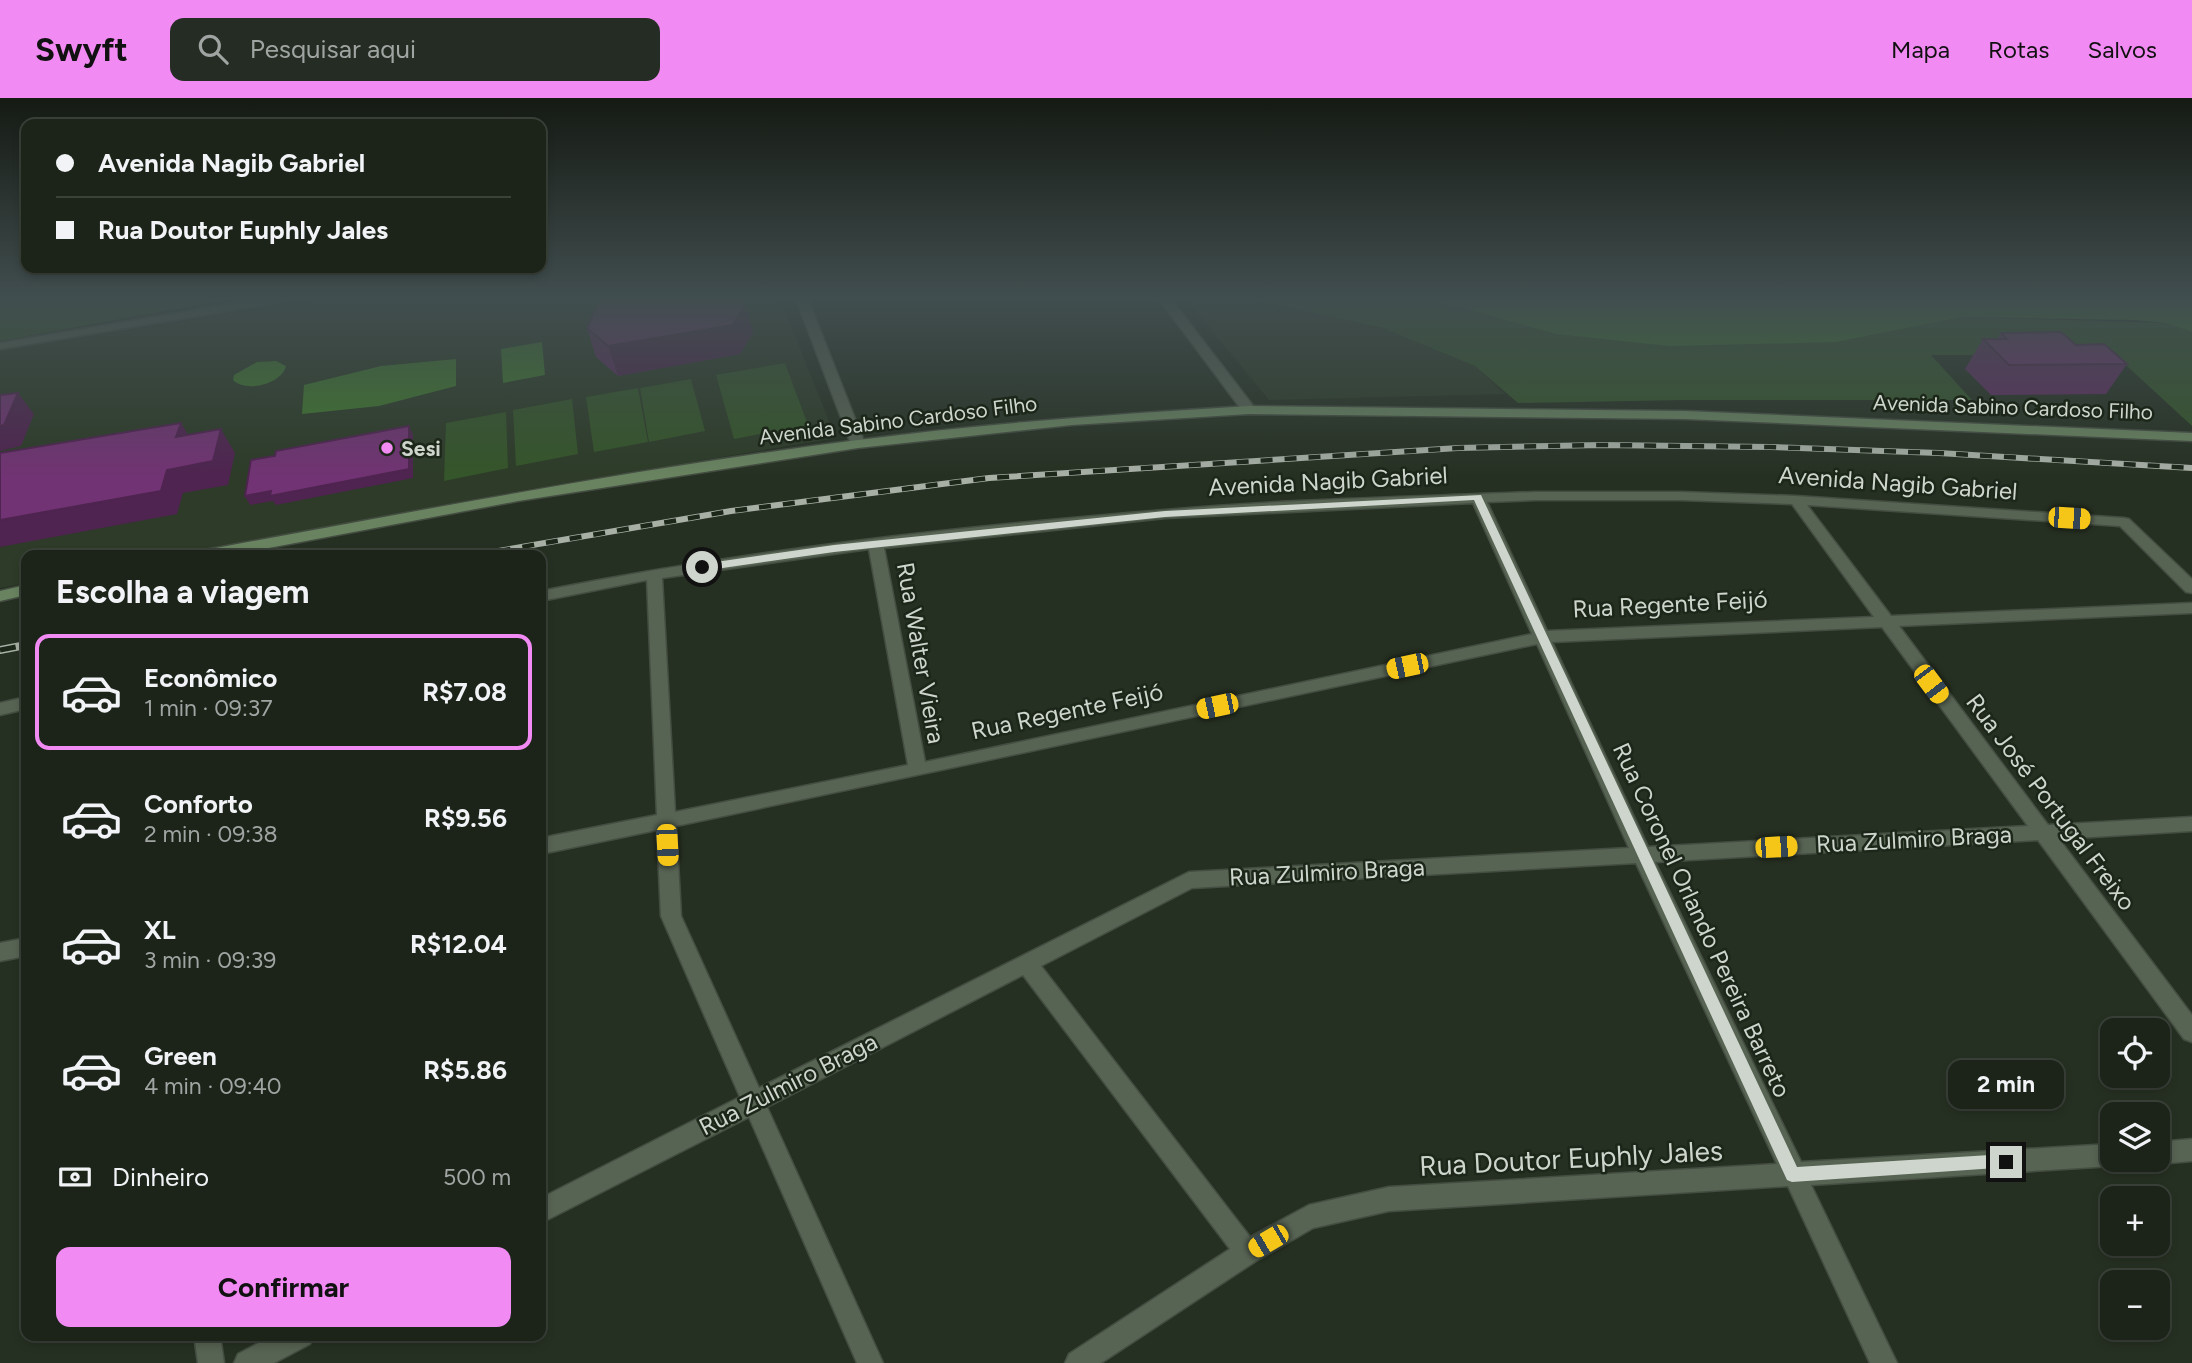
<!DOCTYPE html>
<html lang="pt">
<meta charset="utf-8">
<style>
:root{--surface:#1c241a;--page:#252c23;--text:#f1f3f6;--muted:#a0a4a2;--line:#3a4139;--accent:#f28af3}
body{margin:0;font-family:Figtree,sans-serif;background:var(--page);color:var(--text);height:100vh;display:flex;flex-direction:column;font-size:26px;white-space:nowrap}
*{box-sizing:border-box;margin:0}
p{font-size:23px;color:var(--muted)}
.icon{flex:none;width:38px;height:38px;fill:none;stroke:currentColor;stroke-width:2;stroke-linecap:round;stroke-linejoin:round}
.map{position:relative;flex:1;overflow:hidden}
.panel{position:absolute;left:21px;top:452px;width:525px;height:791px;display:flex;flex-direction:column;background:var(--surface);border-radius:14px;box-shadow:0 4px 10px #0003,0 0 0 2px var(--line)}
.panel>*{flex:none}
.banner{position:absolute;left:21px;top:21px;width:525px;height:154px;border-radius:14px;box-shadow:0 4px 10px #0003,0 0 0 2px var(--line);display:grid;align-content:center;height:154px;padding:0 35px;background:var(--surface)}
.fabs{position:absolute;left:2100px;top:920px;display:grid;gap:14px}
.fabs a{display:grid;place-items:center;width:70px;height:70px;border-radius:14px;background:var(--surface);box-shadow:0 4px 10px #0003,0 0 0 2px var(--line);font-size:35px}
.end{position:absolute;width:32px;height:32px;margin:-16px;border:9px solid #ced5cc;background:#111;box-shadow:0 0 0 4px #111}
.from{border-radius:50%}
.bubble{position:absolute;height:49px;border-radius:14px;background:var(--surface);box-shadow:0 4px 10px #0003,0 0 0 2px var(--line);font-size:23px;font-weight:700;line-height:49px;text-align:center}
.car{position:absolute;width:21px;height:42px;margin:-21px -10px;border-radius:9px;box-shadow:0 0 5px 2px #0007;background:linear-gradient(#f5c518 24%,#345 0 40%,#f5c518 0 76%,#345 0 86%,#f5c518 0)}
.banner b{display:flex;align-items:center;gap:24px;height:66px;font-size:26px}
.banner b+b{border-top:2px solid var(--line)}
.banner i{width:18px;height:18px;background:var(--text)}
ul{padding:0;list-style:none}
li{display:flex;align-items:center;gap:21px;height:116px;margin:0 14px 10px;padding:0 21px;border:4px solid transparent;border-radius:14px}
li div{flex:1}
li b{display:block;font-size:26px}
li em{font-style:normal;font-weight:700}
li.active{border-color:var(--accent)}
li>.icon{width:63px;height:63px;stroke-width:1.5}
h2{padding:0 35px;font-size:32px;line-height:84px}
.pay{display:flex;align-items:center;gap:18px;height:77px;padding:0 35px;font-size:26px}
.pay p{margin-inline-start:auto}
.button{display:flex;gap:14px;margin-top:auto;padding:14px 35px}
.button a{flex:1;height:80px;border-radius:14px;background:var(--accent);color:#111;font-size:28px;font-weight:700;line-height:80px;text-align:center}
header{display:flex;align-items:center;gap:42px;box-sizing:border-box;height:98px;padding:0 35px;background:var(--accent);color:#111}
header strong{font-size:33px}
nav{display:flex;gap:38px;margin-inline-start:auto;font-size:24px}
.search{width:490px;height:63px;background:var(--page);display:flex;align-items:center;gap:18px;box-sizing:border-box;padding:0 24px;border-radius:14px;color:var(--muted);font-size:26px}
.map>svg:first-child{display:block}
.built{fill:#2d3b28}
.green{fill:#35552a}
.water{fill:#40782c}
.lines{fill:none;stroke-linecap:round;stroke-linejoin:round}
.service-casing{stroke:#444d41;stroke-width:4}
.minor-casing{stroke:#444d41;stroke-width:3}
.secondary-casing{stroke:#444d41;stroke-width:3}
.service{fill:#576353;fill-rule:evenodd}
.minor{fill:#576353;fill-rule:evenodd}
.secondary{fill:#698360;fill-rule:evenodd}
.rail-far1-casing{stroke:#a8b0a6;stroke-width:6}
.rail-casing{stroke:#a8b0a6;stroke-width:8}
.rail-far1{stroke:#1c2619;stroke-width:4.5;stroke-dasharray:12;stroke-linecap:butt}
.rail{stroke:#1c2619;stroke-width:5;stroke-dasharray:16;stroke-linecap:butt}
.wall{fill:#612c63}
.shaded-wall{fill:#4f2450}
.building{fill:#713373;stroke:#4f2450;stroke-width:2}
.route{fill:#ced5cc}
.poi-dot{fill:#f28af3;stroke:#1c2619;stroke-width:2.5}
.labels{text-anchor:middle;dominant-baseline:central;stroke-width:5;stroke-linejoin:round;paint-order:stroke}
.far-street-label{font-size:21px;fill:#ced5cc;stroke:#1c2619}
.far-poi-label{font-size:21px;font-weight:bold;fill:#ced5cc;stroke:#1c2619;text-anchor:start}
.street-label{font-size:24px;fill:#ced5cc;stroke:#1c2619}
.near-street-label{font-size:28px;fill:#ced5cc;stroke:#1c2619}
</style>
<header>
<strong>Swyft</strong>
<div class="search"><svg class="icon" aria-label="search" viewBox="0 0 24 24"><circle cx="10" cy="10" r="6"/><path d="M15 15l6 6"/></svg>Pesquisar aqui</div>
<nav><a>Mapa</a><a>Rotas</a><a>Salvos</a></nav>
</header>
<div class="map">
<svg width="2192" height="1265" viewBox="0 0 2192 1265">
<rect width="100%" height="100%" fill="#263022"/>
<path class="built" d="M320,201H780L836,340L518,393L180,457H26V485L0,490V253Z
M1186,201H1248L1383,230L1475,268L1505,296L1269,302Z"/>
<path class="green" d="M10,201H232L0,243V203Z
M1249,201H1429L1556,236L1837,244L1962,219L2166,225L2192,234V328L2115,257H1931L1972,302H1683L1518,305L1475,268L1383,230Z
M785,265L808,327L734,341L716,277Z
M691,281L705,333L649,344L640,290Z
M638,290L648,344L594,354L586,299Z
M572,301L578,356L516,368L513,312Z
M506,314L508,370L444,383L446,325Z"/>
<path class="water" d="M1429,201H2192V234L2166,225L2135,222L1962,219L1837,244L1670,248L1556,236Z
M542,244L545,277L503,285L501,251Z
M456,261V288L379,308L302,316L304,287L381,268Z
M276,263L286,268C282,286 246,295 233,282L234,277L257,264Z"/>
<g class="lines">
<defs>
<path id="service" d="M262,201H284L279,204L0,251V245Z"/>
<path id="minor" d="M796,201H808L865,346L863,349H853L851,346Z
M1159,201H1171L1254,309V315H1244Z
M1535,394H1681L1796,398L2124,420L2129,421L2192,481V495L2186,494L2120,428L1807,407L1891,518L2192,505V515L1899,528L2048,727L2192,719V733L2059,741L2192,917V944L2184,941L2038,742L1655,764L1801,1064L2112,1046V1062H2121L2112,1068L1811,1087L1897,1265H1870L1788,1088L1389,1113L1313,1130L1256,1163L1101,1265H1065L1069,1256L1230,1151L1023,877L767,1009L883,1265H857L749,1019L541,1125V1100L740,999L661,818L657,732L541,756V740L657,717L647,482L541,503V493C747,452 956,429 1165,412C1288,401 1412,399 1535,394ZM1535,402H1681L1792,406L1874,519L1547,533L1487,404ZM1473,405L1532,536L925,664L884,450L1165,420ZM869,451L908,667L675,714L662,480ZM1882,529L2028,728L1648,749L1552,544ZM1537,546L1629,750L1189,774L759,990L681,818L676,728ZM1636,765L1777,1066L1389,1089L1309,1107L1250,1139L1041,868L1192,790Z
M26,599V611L0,617V605Z
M26,840V858L0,863V845Z
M2192,1041V1063L2158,1066L2150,1063L2158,1062V1044Z
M194,1237H220L224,1265H198Z
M274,1237H314L310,1246L274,1265H234L238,1256Z"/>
<path id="secondary" d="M1249,308L1685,313L2192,335V343L1685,321L1249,316L1072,327L858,350L518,403L232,457H198L205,452C422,412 639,370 858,342C988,325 1118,316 1249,308Z
M26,487V497L0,503V493Z"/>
</defs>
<use href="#service" class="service-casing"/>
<use href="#minor" class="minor-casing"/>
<use href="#secondary" class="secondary-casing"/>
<use href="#service" class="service"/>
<use href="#minor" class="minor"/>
<use href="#secondary" class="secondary"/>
<defs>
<path id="rail-far1" d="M475,457L731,413L989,380L1458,350L1601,347L1770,349L1939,355L2192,370"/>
<path id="rail" d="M0,552L26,547"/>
</defs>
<use href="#rail-far1" class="rail-far1-casing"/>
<use href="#rail" class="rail-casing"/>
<use href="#rail-far1" class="rail-far1"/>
<use href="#rail" class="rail"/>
</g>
<path class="wall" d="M587,230L753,234L740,256L618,278L596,259Z
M2001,235L2076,247L2127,266L2106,296L1991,297L1965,271L1983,241H1997Z"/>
<path class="shaded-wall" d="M746,205L753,234L740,256L618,278L608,248Z
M18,295L34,316L21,348L0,353V328Z
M181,325L195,348L176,339Z
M409,328L413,337V380L276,407L273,403L250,407L245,398Z
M221,331L235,355L228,387L183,395L177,416L0,449V422L167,372Z"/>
<path class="building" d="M615,201H741L746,205L733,227L608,248L587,230L599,204Z
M2061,234L2076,247L2104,246L2127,266L2009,267L1983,241H2007L2001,235Z
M18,295L4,327L0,328V297Z
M181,325L176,339L221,331L213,363L167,372L161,393L0,422V355Z
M409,328V371L270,398L271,393L245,398L251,362L275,358L276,353Z"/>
<linearGradient id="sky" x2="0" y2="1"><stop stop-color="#151a13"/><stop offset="0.53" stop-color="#414e4f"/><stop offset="1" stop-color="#414e4f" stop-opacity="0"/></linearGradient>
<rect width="2192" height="378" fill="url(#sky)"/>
<path class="route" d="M1481,397L1797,1069L2006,1056L2011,1059L2013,1064L2011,1069L1792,1084L1787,1082L1474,402L1165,419L834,454L702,473L697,469L702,466L834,447L1165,413Z"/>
<circle class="poi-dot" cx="387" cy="350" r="7"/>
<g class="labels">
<g class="far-street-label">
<text transform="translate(2013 309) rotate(2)">Avenida Sabino Cardoso Filho</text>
<text transform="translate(898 322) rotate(-7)">Avenida Sabino Cardoso Filho</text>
</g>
<g class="far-poi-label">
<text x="401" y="350">Sesi</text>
</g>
<g class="street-label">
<text transform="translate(1328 383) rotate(-3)">Avenida Nagib Gabriel</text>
<text transform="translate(1898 385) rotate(4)">Avenida Nagib Gabriel</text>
<text transform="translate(1670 506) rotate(-3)">Rua Regente Feijó</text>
<text transform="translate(921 555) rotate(80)">Rua Walter Vieira</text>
<text transform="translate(1067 613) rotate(-12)">Rua Regente Feijó</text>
<text transform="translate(2051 704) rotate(53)">Rua José Portugal Freixo</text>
<text transform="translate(1914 741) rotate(-3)">Rua Zulmiro Braga</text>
<text transform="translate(1327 774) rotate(-3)">Rua Zulmiro Braga</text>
<text transform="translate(1702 822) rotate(65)">Rua Coronel Orlando Pereira Barreto</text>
<text transform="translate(788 986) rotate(-27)">Rua Zulmiro Braga</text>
</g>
<g class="near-street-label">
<text transform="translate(1571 1060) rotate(-3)">Rua Doutor Euphly Jales</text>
</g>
</g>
</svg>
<div class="fabs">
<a><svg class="icon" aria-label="locate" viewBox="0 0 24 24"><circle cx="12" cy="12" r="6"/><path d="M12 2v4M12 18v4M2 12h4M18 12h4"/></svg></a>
<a><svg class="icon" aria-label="layers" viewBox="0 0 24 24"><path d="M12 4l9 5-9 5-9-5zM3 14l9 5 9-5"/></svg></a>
<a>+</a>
<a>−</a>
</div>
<i class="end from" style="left:702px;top:469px"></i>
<i class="end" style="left:2006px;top:1064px"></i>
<div class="bubble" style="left:1948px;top:962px;width:116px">2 min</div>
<i class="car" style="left:2069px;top:420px;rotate:94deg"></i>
<i class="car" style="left:1407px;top:568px;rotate:258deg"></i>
<i class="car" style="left:1931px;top:586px;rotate:143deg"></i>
<i class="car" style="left:1217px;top:608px;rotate:258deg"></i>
<i class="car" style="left:667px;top:747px;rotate:177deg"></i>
<i class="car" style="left:1776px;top:749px;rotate:87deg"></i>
<i class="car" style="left:1268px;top:1143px;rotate:240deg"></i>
<div class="banner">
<b><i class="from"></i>Avenida Nagib Gabriel</b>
<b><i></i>Rua Doutor Euphly Jales</b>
</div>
<section class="panel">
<h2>Escolha a viagem</h2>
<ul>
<li class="active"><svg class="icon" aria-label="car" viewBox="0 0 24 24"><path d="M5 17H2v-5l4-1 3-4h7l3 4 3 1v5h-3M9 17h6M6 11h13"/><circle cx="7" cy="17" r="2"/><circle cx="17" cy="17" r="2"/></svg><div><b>Econômico</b><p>1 min · 09:37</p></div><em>R$7.08</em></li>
<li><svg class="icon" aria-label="car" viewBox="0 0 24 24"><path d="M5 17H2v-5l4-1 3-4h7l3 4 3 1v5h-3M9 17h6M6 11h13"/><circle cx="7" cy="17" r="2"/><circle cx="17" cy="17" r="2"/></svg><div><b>Conforto</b><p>2 min · 09:38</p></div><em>R$9.56</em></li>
<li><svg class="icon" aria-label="car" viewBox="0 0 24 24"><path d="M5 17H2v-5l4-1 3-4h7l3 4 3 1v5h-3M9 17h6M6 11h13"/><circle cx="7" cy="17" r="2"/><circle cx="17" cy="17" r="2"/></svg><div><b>XL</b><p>3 min · 09:39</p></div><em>R$12.04</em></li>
<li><svg class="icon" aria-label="car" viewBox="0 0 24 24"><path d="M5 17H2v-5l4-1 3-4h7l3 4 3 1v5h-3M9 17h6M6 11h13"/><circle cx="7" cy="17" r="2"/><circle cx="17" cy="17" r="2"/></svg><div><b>Green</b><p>4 min · 09:40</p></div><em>R$5.86</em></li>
</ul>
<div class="pay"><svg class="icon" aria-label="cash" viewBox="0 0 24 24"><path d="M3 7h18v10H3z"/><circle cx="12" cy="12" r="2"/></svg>Dinheiro<p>500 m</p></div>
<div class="button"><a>Confirmar</a></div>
</section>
</div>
